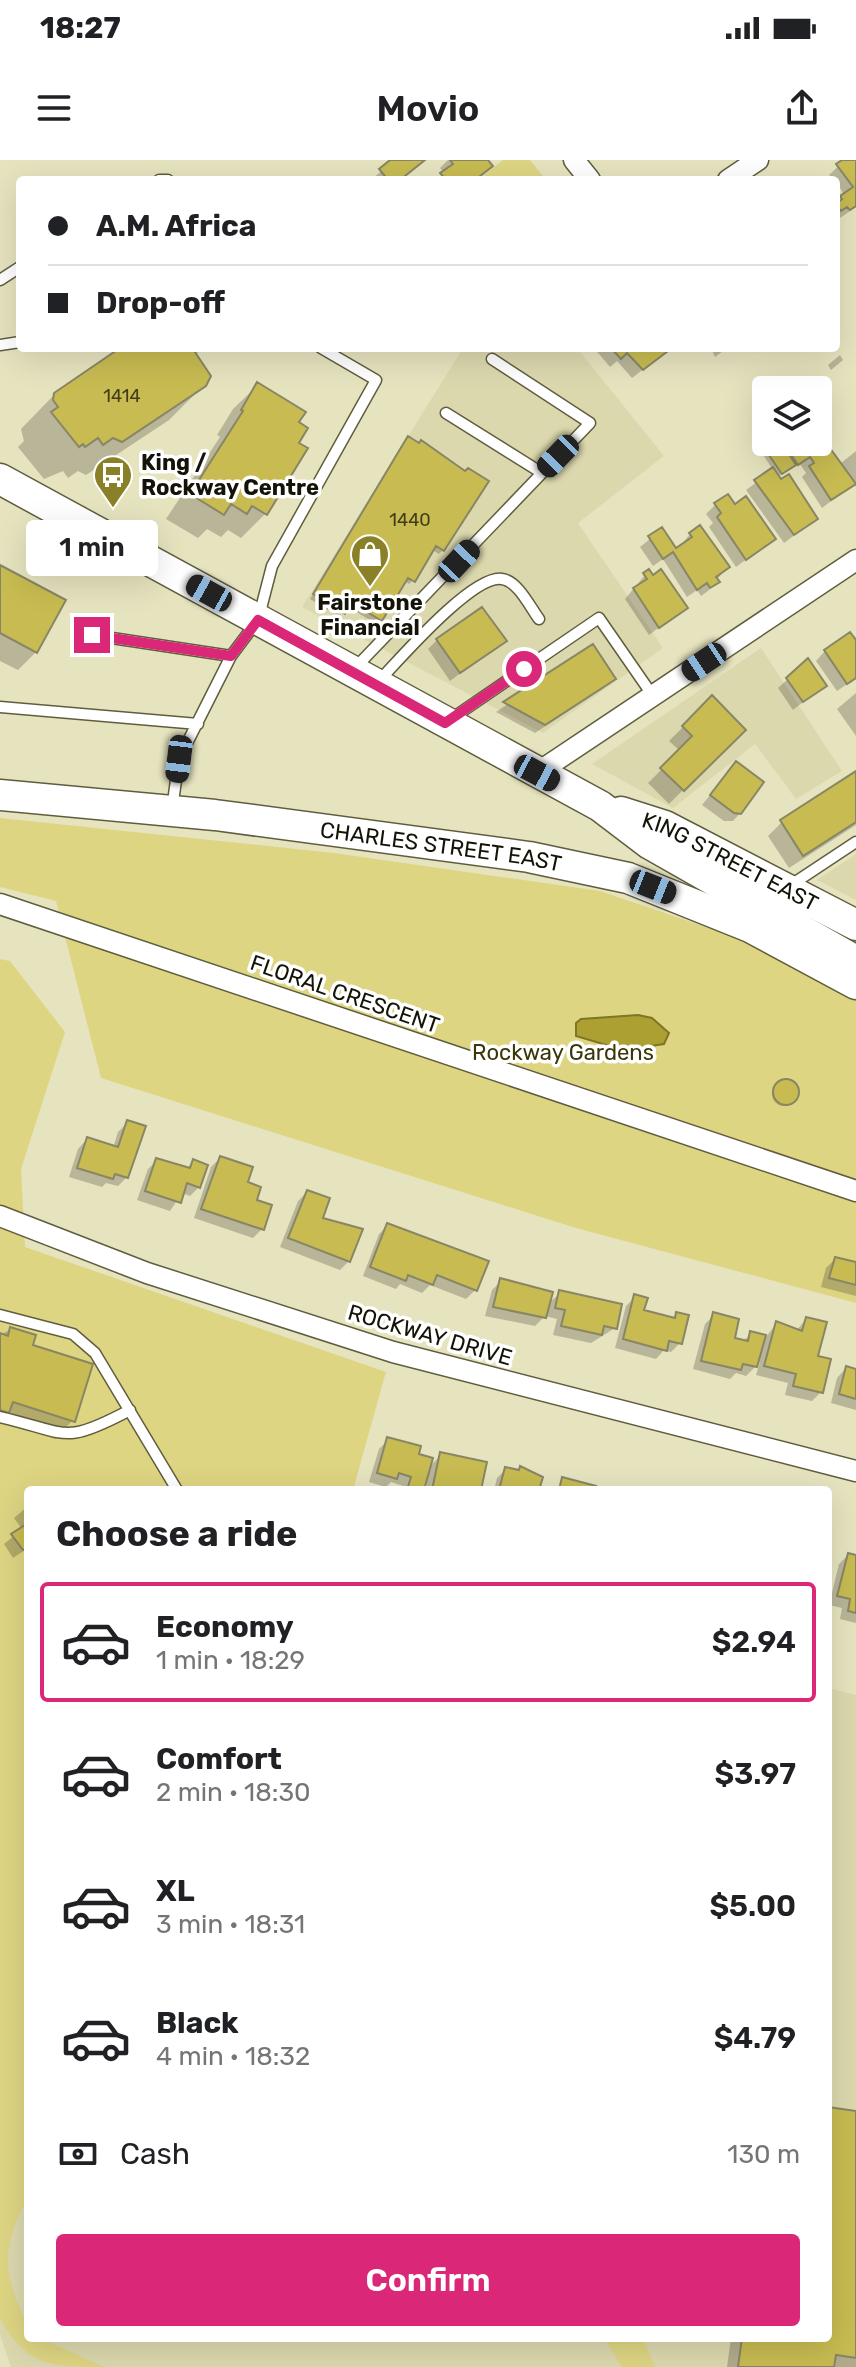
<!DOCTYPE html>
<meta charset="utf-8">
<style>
:root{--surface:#fff;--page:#f6f6f6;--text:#202124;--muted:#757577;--line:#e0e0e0;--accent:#db2777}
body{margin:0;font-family:Rubik,sans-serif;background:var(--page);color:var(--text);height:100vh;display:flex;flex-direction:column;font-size:30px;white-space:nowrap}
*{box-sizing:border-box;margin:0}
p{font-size:26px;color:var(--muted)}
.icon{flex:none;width:44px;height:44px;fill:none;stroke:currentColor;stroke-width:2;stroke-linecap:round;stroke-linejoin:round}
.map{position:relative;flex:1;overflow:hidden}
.drawer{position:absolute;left:24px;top:1326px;width:808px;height:856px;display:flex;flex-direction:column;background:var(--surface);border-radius:8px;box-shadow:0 8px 32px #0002}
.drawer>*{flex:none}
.guide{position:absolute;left:16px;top:16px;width:824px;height:176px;border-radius:8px;box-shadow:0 8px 32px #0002;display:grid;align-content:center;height:176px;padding:0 32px;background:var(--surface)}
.tools{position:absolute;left:752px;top:216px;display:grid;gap:16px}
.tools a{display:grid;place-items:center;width:80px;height:80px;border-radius:8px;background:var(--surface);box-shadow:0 8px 32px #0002;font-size:40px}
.end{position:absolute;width:36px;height:36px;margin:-18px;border:10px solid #db2777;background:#fff;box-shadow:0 0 0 4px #fff}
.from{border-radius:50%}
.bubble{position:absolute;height:56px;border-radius:8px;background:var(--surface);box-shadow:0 8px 32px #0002;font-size:26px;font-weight:600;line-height:56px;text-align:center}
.car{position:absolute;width:24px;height:48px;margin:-24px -12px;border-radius:10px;box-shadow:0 0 6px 2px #0007;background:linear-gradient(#222 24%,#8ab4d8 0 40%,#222 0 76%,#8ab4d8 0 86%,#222 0)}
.guide b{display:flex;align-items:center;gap:28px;height:76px;font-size:30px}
.guide b+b{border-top:2px solid var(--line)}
.guide i{width:20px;height:20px;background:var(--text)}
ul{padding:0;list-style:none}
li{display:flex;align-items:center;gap:24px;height:120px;margin:0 16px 12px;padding:0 16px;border:4px solid transparent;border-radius:8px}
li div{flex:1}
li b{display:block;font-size:30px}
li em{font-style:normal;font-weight:600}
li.current{border-color:var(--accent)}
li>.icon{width:72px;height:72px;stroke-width:1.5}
h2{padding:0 32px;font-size:36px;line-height:96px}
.pay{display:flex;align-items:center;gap:20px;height:88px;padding:0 32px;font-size:30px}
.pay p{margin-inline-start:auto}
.action{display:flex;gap:16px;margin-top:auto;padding:16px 32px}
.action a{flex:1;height:92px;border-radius:8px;background:var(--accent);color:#fff;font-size:32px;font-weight:600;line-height:92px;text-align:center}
.status{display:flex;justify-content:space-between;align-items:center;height:56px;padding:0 40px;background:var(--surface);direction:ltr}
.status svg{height:22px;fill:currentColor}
header{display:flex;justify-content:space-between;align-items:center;height:104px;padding:0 32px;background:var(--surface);font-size:36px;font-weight:600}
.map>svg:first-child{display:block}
.built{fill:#dcd8ae}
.green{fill:#ded583}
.water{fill:#aca033;stroke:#7e7626;stroke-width:2}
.shadow{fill:#0003}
.building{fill:#c7bb51;stroke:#898666;stroke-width:2}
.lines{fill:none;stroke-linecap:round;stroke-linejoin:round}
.service-casing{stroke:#605d3e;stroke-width:13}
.minor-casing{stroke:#605d3e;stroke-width:23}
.secondary-casing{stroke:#605d3e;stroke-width:33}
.service{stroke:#fff;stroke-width:10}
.minor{stroke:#fff;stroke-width:20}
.secondary{stroke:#fff;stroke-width:30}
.route{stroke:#db2777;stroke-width:10}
.labels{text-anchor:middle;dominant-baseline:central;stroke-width:7;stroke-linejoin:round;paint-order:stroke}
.number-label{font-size:18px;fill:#413d1a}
.poi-label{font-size:22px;font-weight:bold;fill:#141307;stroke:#fff;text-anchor:start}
.street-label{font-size:22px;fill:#141307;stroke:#fff}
.park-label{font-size:22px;fill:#3c3709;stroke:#fff}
</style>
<div class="status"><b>18:27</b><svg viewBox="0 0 49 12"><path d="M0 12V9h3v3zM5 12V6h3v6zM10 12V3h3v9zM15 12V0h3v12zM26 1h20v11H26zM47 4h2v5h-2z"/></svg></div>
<header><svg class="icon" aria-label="menu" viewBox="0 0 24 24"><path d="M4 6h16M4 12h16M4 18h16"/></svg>Movio<svg class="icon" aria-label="share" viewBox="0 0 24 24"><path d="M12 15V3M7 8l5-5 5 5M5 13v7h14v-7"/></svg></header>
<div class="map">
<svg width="856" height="2207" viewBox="0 0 856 2207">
<rect width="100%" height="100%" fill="#e6e3bf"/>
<path class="built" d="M463,188H577L664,296L578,363L663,488L543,573L302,447Z
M761,488L842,611L796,639L755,584L673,648L592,604Z
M856,694V740L817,720Z
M828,1528L856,1535V2207H11L0,2175V2038L28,2023V2178H828Z"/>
<path class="green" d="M503,0H530L546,20H478Z
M0,658L334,693L600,731L753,783L856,840V1143L576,1068L101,918L56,741L0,727Z
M0,799L10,801L65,872L21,1009L25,1087L386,1212L353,1330H28V2039C12,2063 3,2095 11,2124C16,2145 28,2157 28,2178C48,2178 83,2199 105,2207C52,2207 28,2207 0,2159Z
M604,2178H643L655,2207H622Z"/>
<path class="water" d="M638,855L652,858L669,873L664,884L623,890L576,876V863L581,859Z"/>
<path class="shadow" d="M394,0H423L400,20H371Z
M448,0H486L475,20H437L444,13L440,8Z
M845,0H856V47L840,58L836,55V45L845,37L836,20L829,15Z
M124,188H202L195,195L204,225L169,260L86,315L78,311L68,318L63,311L44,319L18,287L24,281L21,269L55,234Z
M594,188H670L632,218L617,201L610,207Z
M711,188H727L715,197Z
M840,195L843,200L831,210L828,205Z
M258,225L297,263L265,354L241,378L228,370L221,377L207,369L198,378L166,359L220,277L217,275L233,249Z
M766,280L779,282L783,288L790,282H800L810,297L826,287L841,303L856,291V326L852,325L822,348L802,317L806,313L800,304L777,317L816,359L784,383L746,330L773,310L758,287Z
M404,283L443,390L439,394L432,390L413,420L409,424L404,421L376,464L347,446L339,457L310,439Z
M716,344L735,347L774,379L736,407L709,367L713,363L706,354Z
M661,370L676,391L690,374L727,407L708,431L701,436L697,430L687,437L663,399L653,406L640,387Z
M0,407L36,492L18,510L0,501Z
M645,415L685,448L649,475L625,439Z
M437,480L504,481L450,521L428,489Z
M856,484V518L837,531L816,501L825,491Z
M592,487L613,518L604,528L535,573L496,552Z
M788,519L825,525L793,550L778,528Z
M856,533V576L837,549Z
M712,538L743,570L669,644L648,623L680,591L669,581Z
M736,603L742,651L733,661H724L702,645Z
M856,614V665L789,708L768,676L782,662Z
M772 934a12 12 0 1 1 24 0a12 12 0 1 1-24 0Z
M127,963V1017L118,1026L106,1023L102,1027L69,1017L78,989L87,979L113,988L118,972Z
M220,998L254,1042L262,1069L253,1078L194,1058L211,1007Z
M157,1000L186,1009L193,1002L199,1027L190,1036L182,1033L170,1051L137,1040L148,1009Z
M307,1032L349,1101L340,1110L280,1087L298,1041Z
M388,1065L475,1130L466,1139L430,1125L422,1133L400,1124L396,1129L363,1116L379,1074Z
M835,1099L856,1104V1136L821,1127L826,1108Z
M501,1121L547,1145L560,1133L615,1168L591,1183L553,1175L557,1159L545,1156L535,1166L485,1156L492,1130Z
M635,1137L642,1151L672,1159L677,1154L680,1183L671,1192L664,1190L656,1199L615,1188L626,1146Z
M714,1155L732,1179L742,1182L751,1174L766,1177L776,1164L796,1171L806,1159L821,1232L812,1241L785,1235L788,1223L756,1215L760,1202L746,1216L736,1213L730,1219L693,1209L705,1164Z
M11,1169L31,1186L73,1260L55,1279L0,1261V1175Z
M846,1208L856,1211V1250L831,1243L837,1218Z
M388,1280L416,1295L429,1307L441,1295L479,1330H426L427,1324L424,1323L422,1330H402L403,1326L391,1322L386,1327L369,1322L379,1289Z
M506,1309L528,1311L537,1330H494L497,1318Z
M28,1346V1388L13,1398L4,1384L22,1369L14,1358Z
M848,1395L856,1396V1463L840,1459L842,1448L829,1445L839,1404Z
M828,1949L856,1953V2207H727L731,2178H828Z"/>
<path class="building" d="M390,0H425L400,20H388L379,9Z
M450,0H488L493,6L475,20H446L440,13L453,4Z
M842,0H856V46L850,50L847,47L841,51L836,44L842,39L840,36L853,27L836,4Z
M120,188H201L195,192L211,216L206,226L122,282L113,278L103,285L98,278L85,287L83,284L79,287L51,252L58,247L53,240L54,233Z
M611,188H672L643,210L627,193L621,199Z
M257,222L306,252L299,262L308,268L299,283L308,288L267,355L252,346L247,354L231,344L224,355L190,334L243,251L241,250Z
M408,276L419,283L421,280L465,311L468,308L489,321L444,391L436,386L415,422L408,418L382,461L352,443L345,454L313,434Z
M766,278V282H781L796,305L782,314L760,282Z
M787,282H803L811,294L827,284L856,324L831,340L809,306L814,303L810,297L798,305L784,284Z
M773,307L781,319L789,314L818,359L794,375L754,320Z
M728,334L735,344L746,336L776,379L746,400L717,357L721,353L714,343Z
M700,365L730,407L716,417L720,422L710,428L707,423L697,430L673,392L663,399L648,376L662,367L676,388L692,377L689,373Z
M0,405L66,440L37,493L0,473Z
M649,409L653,415L661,409L688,448L659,468L633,428L647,419L643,413Z
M482,447L507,481L460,513L436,479Z
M850,472L856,480V518L847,524L824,490Z
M593,484L616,519L545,565L503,542Z
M808,498L827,526L803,542L786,518Z
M712,535L746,570L684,631L660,608L692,576L682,566Z
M736,601L764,622L741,654L734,653L710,635Z
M856,611V662L803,696L780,660Z
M773 932a13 13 0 1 1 26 0a13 13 0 1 1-26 0Z
M127,960L146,966L128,1018L115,1014L113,1019L77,1008L87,977L118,987Z
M220,996L253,1007L248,1022L261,1027L257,1040L272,1045L264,1070L201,1049Z
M156,998L190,1008L193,999L208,1005L200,1028L187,1023L181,1043L145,1031Z
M307,1030L330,1038L323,1058L363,1069L350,1102L288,1078Z
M387,1063L489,1101L477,1131L437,1115L433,1125L408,1115L406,1121L370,1107Z
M835,1097L856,1102V1125L829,1118Z
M500,1118L553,1132L546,1158L493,1147Z
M559,1130L622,1144L617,1169L604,1166L602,1175L561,1166L565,1150L555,1148Z
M634,1134L648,1138L644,1150L675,1158L676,1152L689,1155L682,1184L669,1181L667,1191L623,1179Z
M713,1152L739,1159L735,1178L748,1181L750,1171L766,1175L757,1207L743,1204L741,1210L701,1201Z
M806,1157L827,1162L818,1196L831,1199L823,1233L793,1226L796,1214L764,1206L776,1161L802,1171Z
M10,1167L36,1175L33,1185L93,1204L75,1262L13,1242L9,1253L0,1250V1173L8,1176Z
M846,1206L856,1209V1239L839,1234Z
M387,1277L421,1286L419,1294L433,1298L424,1330H407L411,1317L399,1313L397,1319L377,1313Z
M440,1292L487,1302L481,1330H432Z
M520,1306L543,1317L539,1330H499L505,1307L519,1310Z
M562,1317L596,1326L594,1330H559Z
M28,1363V1387L23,1390L11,1374Z
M848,1393L856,1395V1453L848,1451L850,1439L837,1436Z
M828,1947L856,1951V2198L836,2195L834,2207H738L742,2178H828Z"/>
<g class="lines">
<defs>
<path id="service" d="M159,20H168
M0,120L20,107
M0,185L20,182
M446,253L542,313
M92,475L231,496
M356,507L590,263L492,199
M377,523C399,500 473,414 502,419C518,421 530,447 539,459
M0,547L198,564
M451,559L599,458L653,536
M172,649L179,599L231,496L258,460L272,406L376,220L321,188
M791,725L856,682
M0,1155L73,1174L95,1193L177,1330
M0,1257C69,1273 62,1286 130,1250"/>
<path id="minor" d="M574,0L590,20
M728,20L758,0
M537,613L856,400
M0,744L856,1031
M0,1056L147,1113L393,1192L856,1311"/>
<g id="secondary">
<path d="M0,319L600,646L650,684L856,801"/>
<path id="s1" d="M0,635L215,655L529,697L628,718L750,767L856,824"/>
<path id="s2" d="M621,652L665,666L856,765"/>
</g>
</defs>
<use href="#service" class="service-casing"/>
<use href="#minor" class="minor-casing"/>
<use href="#secondary" class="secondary-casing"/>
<use href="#service" class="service"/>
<use href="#minor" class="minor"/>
<use href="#secondary" class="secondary"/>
</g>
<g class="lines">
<path class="route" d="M92,475L231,496L258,460L445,563L524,509"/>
</g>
<defs>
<symbol id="bus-pin" viewBox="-11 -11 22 30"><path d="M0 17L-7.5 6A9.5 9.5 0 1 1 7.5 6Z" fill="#898027" stroke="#fff"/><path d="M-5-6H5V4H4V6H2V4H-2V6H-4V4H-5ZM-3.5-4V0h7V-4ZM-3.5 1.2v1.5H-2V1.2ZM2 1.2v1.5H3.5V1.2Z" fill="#fff"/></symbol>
<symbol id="shop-pin" viewBox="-11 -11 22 30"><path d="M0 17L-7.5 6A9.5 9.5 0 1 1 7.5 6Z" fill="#898027" stroke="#fff"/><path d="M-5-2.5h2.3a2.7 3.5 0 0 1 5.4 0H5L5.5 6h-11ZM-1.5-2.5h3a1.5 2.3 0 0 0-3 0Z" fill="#fff"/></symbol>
</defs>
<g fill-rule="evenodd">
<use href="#bus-pin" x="91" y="293" width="44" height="60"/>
<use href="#shop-pin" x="348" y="372" width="44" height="60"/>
</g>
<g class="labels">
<g class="number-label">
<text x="122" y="236">1414</text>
<text x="410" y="360">1440</text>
</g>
<g class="poi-label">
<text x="141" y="302">King /<tspan x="141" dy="25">Rockway Centre</tspan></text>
<text x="370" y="442" text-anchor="middle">Fairstone<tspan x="370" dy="25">Financial</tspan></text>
</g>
<g class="street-label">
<text stroke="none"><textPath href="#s1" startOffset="444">CHARLES STREET EAST</textPath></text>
<text stroke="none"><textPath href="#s2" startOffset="120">KING STREET EAST</textPath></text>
<text transform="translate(345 834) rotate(19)">FLORAL CRESCENT</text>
<text transform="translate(430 1175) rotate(16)">ROCKWAY DRIVE</text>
</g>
<g class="park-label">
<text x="563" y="892">Rockway Gardens</text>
</g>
</g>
</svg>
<div class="tools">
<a><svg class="icon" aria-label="layers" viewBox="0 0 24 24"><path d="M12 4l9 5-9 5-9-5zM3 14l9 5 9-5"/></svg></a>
</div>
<i class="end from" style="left:524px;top:509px"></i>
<i class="end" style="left:92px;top:475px"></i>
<div class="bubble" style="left:26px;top:360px;width:132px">1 min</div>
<i class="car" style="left:558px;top:296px;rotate:224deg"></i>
<i class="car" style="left:459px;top:401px;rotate:43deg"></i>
<i class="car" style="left:209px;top:433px;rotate:299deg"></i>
<i class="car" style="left:704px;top:502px;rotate:236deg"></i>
<i class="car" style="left:179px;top:599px;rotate:187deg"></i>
<i class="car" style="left:537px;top:613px;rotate:118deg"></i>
<i class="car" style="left:653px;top:727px;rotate:112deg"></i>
<div class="guide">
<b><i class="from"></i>A.M. Africa</b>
<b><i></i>Drop-off</b>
</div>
<section class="drawer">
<h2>Choose a ride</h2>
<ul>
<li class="current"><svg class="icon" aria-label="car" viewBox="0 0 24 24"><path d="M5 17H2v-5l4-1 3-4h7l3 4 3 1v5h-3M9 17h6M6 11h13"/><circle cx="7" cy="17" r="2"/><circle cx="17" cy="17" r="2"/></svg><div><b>Economy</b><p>1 min · 18:29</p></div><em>$2.94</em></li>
<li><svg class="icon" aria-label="car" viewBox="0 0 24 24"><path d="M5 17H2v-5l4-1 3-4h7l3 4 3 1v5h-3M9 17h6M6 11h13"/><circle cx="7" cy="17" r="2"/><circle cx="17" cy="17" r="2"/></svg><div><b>Comfort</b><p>2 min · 18:30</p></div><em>$3.97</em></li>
<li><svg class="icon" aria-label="car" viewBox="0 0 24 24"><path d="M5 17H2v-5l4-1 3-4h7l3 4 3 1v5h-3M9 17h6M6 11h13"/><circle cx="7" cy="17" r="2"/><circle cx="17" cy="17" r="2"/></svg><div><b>XL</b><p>3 min · 18:31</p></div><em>$5.00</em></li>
<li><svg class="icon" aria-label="car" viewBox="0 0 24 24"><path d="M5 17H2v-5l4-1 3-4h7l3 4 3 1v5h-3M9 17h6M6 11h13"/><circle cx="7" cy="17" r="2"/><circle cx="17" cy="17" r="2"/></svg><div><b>Black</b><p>4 min · 18:32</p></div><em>$4.79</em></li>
</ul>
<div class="pay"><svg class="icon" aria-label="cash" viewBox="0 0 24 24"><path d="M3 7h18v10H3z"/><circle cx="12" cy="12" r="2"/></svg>Cash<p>130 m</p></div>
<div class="action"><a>Confirm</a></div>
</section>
</div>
